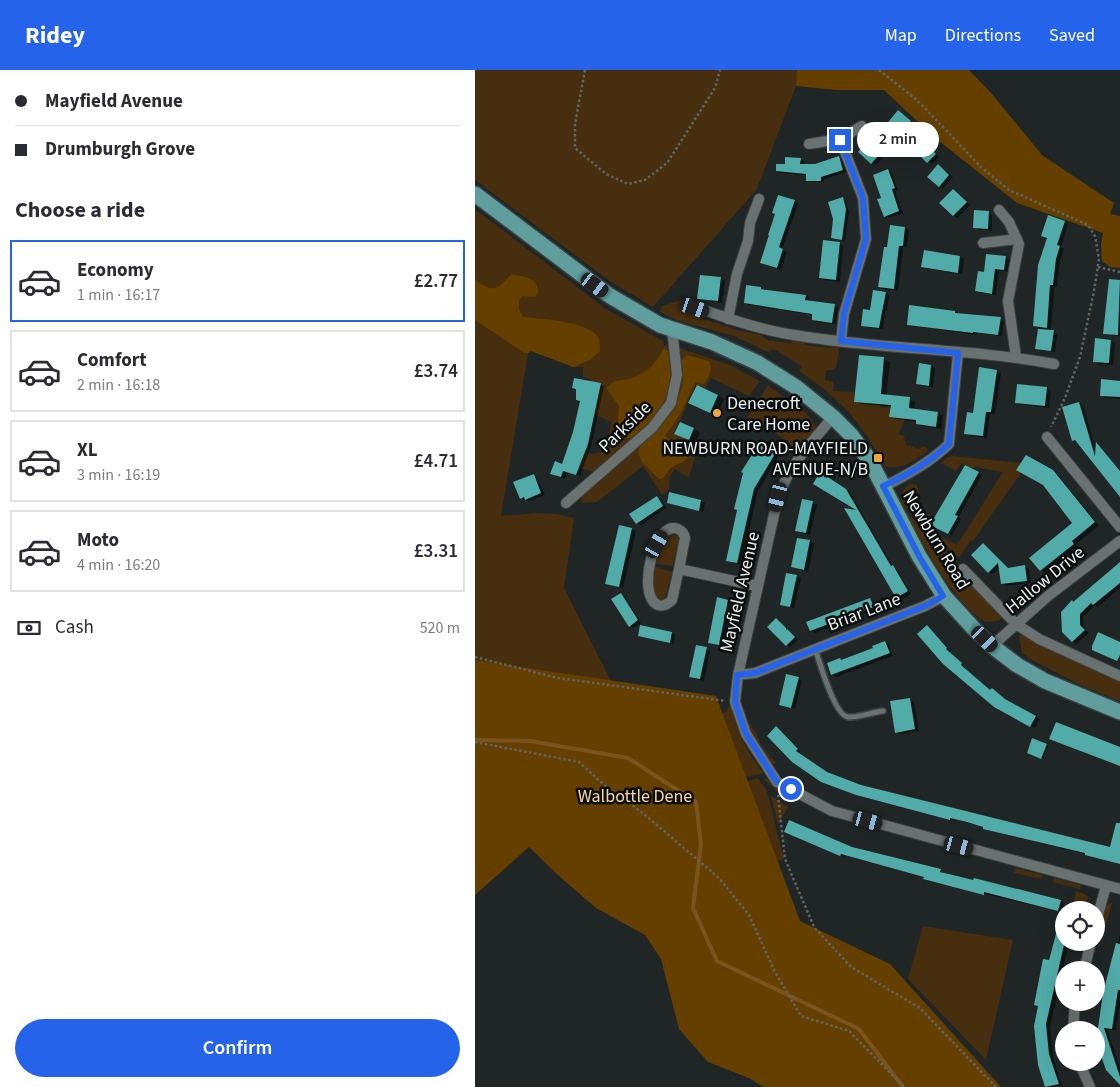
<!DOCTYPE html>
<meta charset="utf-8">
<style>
:root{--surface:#fff;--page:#f7f7f7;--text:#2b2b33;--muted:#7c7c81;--line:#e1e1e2;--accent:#2563eb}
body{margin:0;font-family:"Source Sans 3",sans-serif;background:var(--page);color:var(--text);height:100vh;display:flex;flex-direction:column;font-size:19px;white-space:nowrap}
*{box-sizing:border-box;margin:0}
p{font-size:16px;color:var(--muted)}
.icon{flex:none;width:28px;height:28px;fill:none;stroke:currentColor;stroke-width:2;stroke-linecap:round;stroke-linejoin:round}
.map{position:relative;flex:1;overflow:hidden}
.drawer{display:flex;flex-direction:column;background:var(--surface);width:475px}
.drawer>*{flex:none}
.banner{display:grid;align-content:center;height:110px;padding:0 15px;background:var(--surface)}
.controls{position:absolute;left:580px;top:831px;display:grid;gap:10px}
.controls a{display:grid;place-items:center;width:50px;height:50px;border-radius:50%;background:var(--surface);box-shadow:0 5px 20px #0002;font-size:25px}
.end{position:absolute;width:22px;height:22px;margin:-11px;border:6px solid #2563eb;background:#fff;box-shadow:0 0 0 2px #fff}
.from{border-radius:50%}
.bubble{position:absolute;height:35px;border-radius:18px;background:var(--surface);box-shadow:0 5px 20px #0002;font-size:16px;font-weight:600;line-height:35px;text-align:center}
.car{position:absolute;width:15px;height:30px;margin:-15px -8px;border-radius:6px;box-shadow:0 0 4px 1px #0007;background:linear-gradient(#222 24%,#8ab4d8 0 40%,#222 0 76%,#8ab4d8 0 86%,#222 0)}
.banner b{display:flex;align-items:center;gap:18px;height:48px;font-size:19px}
.banner b+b{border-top:1px solid var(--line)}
.banner i{width:12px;height:12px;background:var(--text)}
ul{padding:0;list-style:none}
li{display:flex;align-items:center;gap:15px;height:82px;margin:0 10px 8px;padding:0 5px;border:2px solid var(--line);border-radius:0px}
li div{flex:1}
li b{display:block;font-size:19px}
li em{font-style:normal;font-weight:600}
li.current{border-color:var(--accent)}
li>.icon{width:45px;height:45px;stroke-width:1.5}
h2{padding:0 15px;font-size:22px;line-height:60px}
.pay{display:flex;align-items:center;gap:12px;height:55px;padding:0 15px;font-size:19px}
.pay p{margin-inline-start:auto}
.action{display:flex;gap:10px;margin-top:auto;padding:10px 15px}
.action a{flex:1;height:58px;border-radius:30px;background:var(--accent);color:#fff;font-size:20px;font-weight:600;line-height:58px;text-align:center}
header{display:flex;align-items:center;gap:30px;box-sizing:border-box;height:70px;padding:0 25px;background:var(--accent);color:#fff}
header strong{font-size:24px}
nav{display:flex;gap:28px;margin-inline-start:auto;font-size:18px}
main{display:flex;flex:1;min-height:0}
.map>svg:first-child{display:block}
.green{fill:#462e0e}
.forest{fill:#643f00}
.shadow{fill:#0007}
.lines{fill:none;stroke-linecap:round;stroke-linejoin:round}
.stream{stroke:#7a531d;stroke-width:4}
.building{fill:#51aba8}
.lane-casing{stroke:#3b4040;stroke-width:8}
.street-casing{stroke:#3b4040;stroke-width:12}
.primary-casing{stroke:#3b4040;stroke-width:18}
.path{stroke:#5f6564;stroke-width:2.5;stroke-dasharray:2.5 2.5;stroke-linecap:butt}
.lane{stroke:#697171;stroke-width:5}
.street{stroke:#697171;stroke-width:10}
.primary{stroke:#5f9e9d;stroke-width:15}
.route{stroke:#2563eb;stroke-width:6}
.poi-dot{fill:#f0a63e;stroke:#0b0e0e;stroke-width:2}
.labels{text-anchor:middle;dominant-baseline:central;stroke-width:5;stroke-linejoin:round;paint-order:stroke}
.poi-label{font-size:18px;fill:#ebf0ef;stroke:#0b0e0e;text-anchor:start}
.street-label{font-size:18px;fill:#ebf0ef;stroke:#0b0e0e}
.park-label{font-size:18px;fill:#f7d3a7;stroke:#0b0e0e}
</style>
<header>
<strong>Ridey</strong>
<nav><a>Map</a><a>Directions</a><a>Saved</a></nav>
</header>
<main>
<section class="drawer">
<div class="banner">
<b><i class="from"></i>Mayfield Avenue</b>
<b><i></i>Drumburgh Grove</b>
</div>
<h2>Choose a ride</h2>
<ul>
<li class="current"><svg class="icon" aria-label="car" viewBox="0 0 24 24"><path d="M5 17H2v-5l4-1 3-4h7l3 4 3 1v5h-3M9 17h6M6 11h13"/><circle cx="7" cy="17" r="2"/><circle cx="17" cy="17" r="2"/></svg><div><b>Economy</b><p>1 min · 16:17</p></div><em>£2.77</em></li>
<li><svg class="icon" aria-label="car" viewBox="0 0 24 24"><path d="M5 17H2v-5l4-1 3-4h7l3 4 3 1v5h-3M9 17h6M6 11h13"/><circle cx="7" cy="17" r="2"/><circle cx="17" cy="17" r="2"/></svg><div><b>Comfort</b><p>2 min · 16:18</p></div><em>£3.74</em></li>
<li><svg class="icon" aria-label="car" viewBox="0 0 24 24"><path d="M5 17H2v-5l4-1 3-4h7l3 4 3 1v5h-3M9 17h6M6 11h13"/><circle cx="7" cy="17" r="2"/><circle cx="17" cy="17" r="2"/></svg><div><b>XL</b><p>3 min · 16:19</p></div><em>£4.71</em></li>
<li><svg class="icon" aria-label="car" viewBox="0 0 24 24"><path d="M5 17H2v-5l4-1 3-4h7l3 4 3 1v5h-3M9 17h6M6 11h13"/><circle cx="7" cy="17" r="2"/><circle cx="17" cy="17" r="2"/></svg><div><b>Moto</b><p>4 min · 16:20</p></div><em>£3.31</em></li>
</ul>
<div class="pay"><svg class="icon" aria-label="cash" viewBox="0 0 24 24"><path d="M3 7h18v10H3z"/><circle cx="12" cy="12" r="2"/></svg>Cash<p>520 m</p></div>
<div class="action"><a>Confirm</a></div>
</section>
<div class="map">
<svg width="645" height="1017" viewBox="0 0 645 1017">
<rect width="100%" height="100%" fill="#1f2625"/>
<path class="green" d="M0,0H322L321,16L282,119L178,237L136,212L0,110Z
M0,139L131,239L188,271L189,275L197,279C199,293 200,319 193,332C182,354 139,385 120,402L104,398L109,382L117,384L131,381L136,352L126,347L116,344L106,331L122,334L126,313L115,311V309L108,307V297H98L56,281L53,284L26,446L62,443L82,444L99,448L89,518L136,611L0,590Z
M209,229L214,231L211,243L265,261L287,265L292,270L316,273L320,269L328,271L330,275L355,278L363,277V281H365L363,286L361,298L358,300H351L350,310L359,312L358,321L380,322L379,332L405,334L406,337L416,338L415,347L430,349L424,364L429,366L431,376L435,375L443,379L449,376L453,380L452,382C440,390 426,401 410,396L394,369L373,341L349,319L324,301L327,296L298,279L293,282L259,266L204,251L185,242L187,236Z
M202,277L255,295L285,311L274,326L236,308L230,318L221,315L199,363L224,375L214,407L207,404L200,399L195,406L194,419L187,425L168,396L122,432L106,433L107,424L198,333Z
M293,315C305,326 338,343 341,358L322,381L312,371L286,354L272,348Z
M478,386L546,393L542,400L546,403L498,471L496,470L484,488L457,461L482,475L528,402L499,397L497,399L487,393L481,401L466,393L472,387Z
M437,413L439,415L441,414L445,423L437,419L434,428L438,432V438L447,444L450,441L456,446L452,452L459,456L455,459L439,445L438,441C421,439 423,419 437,413Z
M432,443L487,497L484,501L527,547L524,551L510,552C476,530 450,478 432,443Z
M197,465L202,466L204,469L198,496L181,494L189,473Z
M180,497L197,502L189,531L181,528L178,517Z
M547,563L568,577L645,612V631L605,615L555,589L547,583L544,567Z
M253,636L257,637C261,662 272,682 288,702L286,704L270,707L247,643L252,642Z
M273,654H276L287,676L301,693L295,694L272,657Z
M283,708L291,719L293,725L309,789L302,791L272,711Z
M291,708L314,726L313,730H311L289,709Z
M296,726L313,737L303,755Z
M540,798L568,805L566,809L539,803Z
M579,808L606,815L605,819L577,812Z
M601,821L609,824L613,827L610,838L598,834Z
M635,833H637L627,869H622L629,838Z
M448,856L538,870L511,990L433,909Z"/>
<path class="forest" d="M322,0H494L517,24L567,85L639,133L635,144L645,146V198L635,197L627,191L626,174L628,163L542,133L459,67L409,20H362L321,16Z
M37,204C49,207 64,207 63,223L60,227L48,226L44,230V239L48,247C66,249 116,251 124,269C125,272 125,278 125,281L115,290L98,297L56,281L53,283H49L0,250V210C21,224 21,219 37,204Z
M189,278L193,281C195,295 197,307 194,321C190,333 169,362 157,367C152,369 146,368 142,366L144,336L131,318C143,308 139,312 153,309C170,305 182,293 189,278Z
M211,285L234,291C238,300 235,306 229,314L221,312C217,317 215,323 212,330C206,342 200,355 190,365L191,367L214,380C215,391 207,392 199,396C195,397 191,404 188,408L184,409L167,392L163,383L165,376L184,356L199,336L205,323L208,311L207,290Z
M0,590L241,626L325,851L415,894L526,1017H288L274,1008L233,992L204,959L186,889L170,865L121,838L84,806L54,777L0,825Z"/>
<path class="shadow" d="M424,41L439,54L435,58L464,87L457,94L427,66L401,95L397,93L398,73Z
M364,88L368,90L372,102L349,109V112H336L332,110V105L306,103L302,101L311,95L326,90L330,92L329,95H340Z
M467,98L478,107L468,118L464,116Z
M413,101L417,103L423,120L420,121L428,143L414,148L410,146L407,129Z
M478,121L495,135L482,148L478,145Z
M367,129L370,130L374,142L370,171L357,168Z
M319,131L323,134L307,180L312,182L306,200L291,195Z
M513,142L517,145V160H504L500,157Z
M589,152L593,154L586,177L589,179L585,191L582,217H579L576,261L582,264L580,282L566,280L562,278L564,258L559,256L573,169L568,166Z
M430,158L434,160L432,177H428L423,221L409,219L405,216L414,179Z
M364,173L368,176L365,212L349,210L345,208Z
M450,181L485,187L489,189L487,204L452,199L448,197Z
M513,185L531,187L535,190L533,202L524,200L521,225L506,223L502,221L510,204Z
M246,208L250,211L247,233L227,230L223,228Z
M635,211L645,212V266L634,265L630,263Z
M272,216L331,226L335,229L334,232L359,235L363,237L361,254L342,252L338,250L339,245L274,235L270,232Z
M410,223L414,225L412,241H410L408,259L391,257L387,255Z
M480,242L484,244L525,249L529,251L527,266L502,263V265L437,256L433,254Z
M621,270L636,271L640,273L638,295L623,294L619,291Z
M385,286L409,289L415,292L411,326L435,329L440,332L439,340L463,343L468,346L467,359L447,356L442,352L421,349L416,346L417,337L386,334L380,331Z
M445,294L456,296L460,298L458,317L446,316L442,313Z
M522,301L526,303L520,344L515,343L512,368L495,366L491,364Z
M645,312V329L630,328L626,325Z
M125,314L129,316L116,377L105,406L92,402L90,409L81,406L87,395L99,363L106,332L102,330V319Z
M222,316L249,329L242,345L221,336Z
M572,318L576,321L574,338L545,334L541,332Z
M604,333L608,335L621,382L622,375L645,400V424L602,372L598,370Z
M218,359L225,363L220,373L207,367Z
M284,375L303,387L283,421L266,495L253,491Z
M551,386L583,405L624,456L601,474L603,477L570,503L565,500L599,454L568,414Z
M491,396L507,405L483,448L486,449L477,465L457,454Z
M345,404L375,422L418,497L422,499L436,524L426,530L422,527L372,440L386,442L340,413Z
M58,406L62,408L70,425L55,431L50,430L46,428Z
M182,428L186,430L191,438L166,455L162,453Z
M226,431L230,433L228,442L193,432Z
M338,433L342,435L335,465L326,463L322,460Z
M145,456L161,461L148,518L132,513Z
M335,471L339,474L333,502L317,497Z
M509,474L534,499L550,497L554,499L556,513L531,516L527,513L525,497L518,504L514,502Z
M645,495V518L623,537L620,535L608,547L609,559L614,563L601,574L597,571L598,533Z
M322,506L326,508L319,538L311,536L307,534Z
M146,524L150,527L166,553L158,558L154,556Z
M243,529L257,533L248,576L234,572Z
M395,529L399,531L402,539L340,563L336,561Z
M301,550L323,570L315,577L311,575Z
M452,557L475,580L474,582L490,596L489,598L516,621L565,649L560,658L520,636Z
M196,563L200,565L199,574L164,565Z
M410,572L414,574L418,586L361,607L357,604L353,594L365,589L368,590L400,578Z
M231,579L235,581L229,611L219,608L215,606Z
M323,608L327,611L320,639L305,634Z
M435,629L439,632L444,661L425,664L421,662Z
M301,658L326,682L324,684L353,704L385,716L636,778L645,768V794L610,784L513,760L510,757L497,754L479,749V751L387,727L351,713L318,691Z
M558,670L573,676L568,688L553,683Z
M315,764L465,801L469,804L585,831L589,834L587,842L453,811L450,807L370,785V787Z
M586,848L589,849V872H594L575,957L578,987L587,1016L571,1017L564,994V937L560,935Z
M645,865V935L641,960L632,959L645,998V1014L630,998L622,969L630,923Z"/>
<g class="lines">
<path class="stream" d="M0,670L55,671L153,688L221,732L226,774L218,838L242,891L384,959L428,1017"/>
</g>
<path class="building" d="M423,40L436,51L432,55L461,84L452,93L423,64L396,94L383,82L394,69L397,72Z
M364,86L368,100L346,107V111H331V104L301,101V94H310V87L326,88L325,94H340Z
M463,94L474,105L464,117L452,107Z
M413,99L420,118L417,119L424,141L409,147L402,129L406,128L398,105Z
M478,119L492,132L478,146L464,133Z
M303,125L320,130L304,177L308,179L302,198L285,193L294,165H293L300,144L297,143Z
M368,127L371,139L367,170L356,168L358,149L353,132Z
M499,140L514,141L513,159L498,158Z
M573,145L590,151L582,175L585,176L581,189L578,215H575L572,258L558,256L563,195L572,168L566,166Z
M415,155L430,157L428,176H424L419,219L403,217L409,177H412Z
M348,170L365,172L361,210L344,208Z
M449,180L485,186L483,203L446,197Z
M511,184L531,186L529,200L520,199L517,224L500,221L503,201L509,202Z
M225,205L246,207L243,231L222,229Z
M634,209L645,210L643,265L628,264Z
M271,215L286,217V219L331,225L330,230L360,234L357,253L337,250V244L269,233Z
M398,220L411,222L404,258L386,256L388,239L395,240Z
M434,235L480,241V243L526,247L523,265L498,262V263L432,255Z
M563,259L579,260L576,281L560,279Z
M620,268L636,270L634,293L618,292Z
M384,285L409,287L406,324L435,327L434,338L463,342L461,357L441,354V350L414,347L416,335L379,332Z
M444,293L456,295L454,316L441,314Z
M504,297L522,300L516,342H511L508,366L489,364L492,342L498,343Z
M99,308L126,313L113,374L101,405L88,401L86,407L75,404L80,391L87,394L98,362L105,331L101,330V319L97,318Z
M626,309L645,311V327L625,326Z
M542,314L572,317L570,336L540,333Z
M222,315L243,325L235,343L213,333Z
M604,332L620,386L621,372L645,401V427L600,370L597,371L587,337Z
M205,352L219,358L214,370L199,364Z
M284,374L300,384L279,419L262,493L251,491L262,440L259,439L268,403L266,402Z
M551,385L578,400L620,452L597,471L599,474L565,501L554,488L597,453L568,415L541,400Z
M490,395L504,402L480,445L483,446L473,464L455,455Z
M345,402L371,419L416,496L418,495L433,521L421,528L369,438L381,440L338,414Z
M59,404L66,423L50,430L49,427L45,429L38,412Z
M194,422L226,430L224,441L192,433Z
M182,426L188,436L161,454L154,444Z
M327,429L338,431L331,463L320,461Z
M144,455L157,458L144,517L130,514Z
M322,468L335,470L329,500L316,497Z
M508,473L533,498L550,495L552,511L526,514L523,493L513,503L496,485Z
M645,492V513L618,535L616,533L605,544V555L610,560L597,572L587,562L586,542L597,530L598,532Z
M311,503L322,505L315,537L305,535Z
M146,523L163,550L154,557L136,529Z
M242,527L253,530L244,575L233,573Z
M395,528L399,537L335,561L331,552Z
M301,548L311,558V560L312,559L320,567L311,576L292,557Z
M165,555L197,562L195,573L163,566Z
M452,555L472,578L471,579L487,593L486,595L515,620L517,618L530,629L561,646L555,657L519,637L468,594L442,564Z
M623,562L645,572V585L642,591L617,580V576Z
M410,571L415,583L356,605L352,593L365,588L366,590L398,578L397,576Z
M221,575L232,577L225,609L214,607Z
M311,604L324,607L316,638L304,635Z
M435,628L440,659L420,663L415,631Z
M581,652L645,677V696L574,669Z
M301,656L323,679L321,681L352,702L386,715L635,777L641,753H645V794L610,785V783L508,759V757L492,752L475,748V750L381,725L346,712L317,692L292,666Z
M557,668L572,674L566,689L552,683Z
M314,750L377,777L466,799L465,802L482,806L498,810L499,808L586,830L583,841L509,822V825L448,809L449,807L366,784L365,786L309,762Z
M585,849H589V875L571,954L574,984L584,1014L570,1017L563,995L559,956L563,936L559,935L568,889L574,890Z
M641,873L645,874V920H643L637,959L629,958L645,1007V1015L631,1000L621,972L628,923Z"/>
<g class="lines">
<defs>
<path id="lane" d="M340,578C344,591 360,646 373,647C382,648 398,642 408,641"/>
<path id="street" d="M365,69L388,128L391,169L369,244L366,271
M334,74L365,69L387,56
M524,140L534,152L544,174L533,231L541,287
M508,173L542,169
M221,237C253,249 285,260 319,265C405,280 494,278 579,294
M253,249L262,204L273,171L275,153L284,129
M358,347C335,374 316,393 303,427L263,605L260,632L271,664L302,712L357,741L645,819
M572,367L645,457
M408,417C432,405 454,393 474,374L483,283
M91,433L177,358L196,333L202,305L197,258
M204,499L197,530C193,534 189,537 183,535C161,526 179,449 203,459C207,461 209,463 210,468L204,499L282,516
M488,499L541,554L564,569L645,606
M517,576L573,526L645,471
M263,605L280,603L450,536L469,526
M621,852L631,816
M609,900L616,872
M598,960L600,932
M604,992L615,1017"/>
<path id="primary" d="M0,124L135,226L185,255L237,272L283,293L321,317L358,347L376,365L395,391L444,486L469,526L501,561L517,576L542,595L570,611L645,642"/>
</defs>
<use href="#lane" class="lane-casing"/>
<use href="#street" class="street-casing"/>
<use href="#primary" class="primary-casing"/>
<path class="path" d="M110,0L100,54V78L131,104L153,114L170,110L192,93L240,18L245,0
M404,0L442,30L507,98L534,120L613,155L620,166L624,189L619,221L605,287L590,328L576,357
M623,197L645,202
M0,587L83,608L251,631
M0,672L104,692L128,714L169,744L244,808L274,845L300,902L326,946L374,961L429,1017
M303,725L310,789L339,857L376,897L445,938L521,1017"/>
<use href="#lane" class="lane"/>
<use href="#street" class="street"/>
<use href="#primary" class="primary"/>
</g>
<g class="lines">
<path class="route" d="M316,719L302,712L271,664L260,632L262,605L280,603L450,536L468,526L444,486L408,416C433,405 454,393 474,374L483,283L366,271L369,244L391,169L388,128L365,70"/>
</g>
<g class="poi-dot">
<circle cx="242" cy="343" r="5"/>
<rect x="398" y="383" width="10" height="10" rx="2.5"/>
</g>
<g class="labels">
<g class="poi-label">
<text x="252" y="333">Denecroft<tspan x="252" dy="21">Care Home</tspan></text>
<text x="393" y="378" text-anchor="end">NEWBURN ROAD-MAYFIELD<tspan x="393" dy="21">AVENUE-N/B</tspan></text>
</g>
<g class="street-label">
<text transform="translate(150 357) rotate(-44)">Parkside</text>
<text transform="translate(461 470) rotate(59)">Newburn Road</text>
<text transform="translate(570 510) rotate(-39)">Hallow Drive</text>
<text transform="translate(265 522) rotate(-77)">Mayfield Avenue</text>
<text transform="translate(389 542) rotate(-21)">Briar Lane</text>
</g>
<g class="park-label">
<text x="160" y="726">Walbottle Dene</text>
</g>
</g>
</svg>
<div class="controls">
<a><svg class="icon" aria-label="locate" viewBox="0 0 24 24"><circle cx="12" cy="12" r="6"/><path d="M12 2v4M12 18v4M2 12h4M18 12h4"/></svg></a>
<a>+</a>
<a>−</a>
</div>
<i class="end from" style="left:316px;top:719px"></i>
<i class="end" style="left:365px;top:70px"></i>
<div class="bubble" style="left:382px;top:52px;width:82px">2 min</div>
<i class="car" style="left:120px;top:215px;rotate:127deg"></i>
<i class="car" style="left:220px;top:238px;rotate:109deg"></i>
<i class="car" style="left:303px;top:427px;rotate:194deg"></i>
<i class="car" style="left:182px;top:474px;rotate:30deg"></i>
<i class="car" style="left:510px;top:569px;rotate:134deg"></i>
<i class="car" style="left:393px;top:751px;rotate:105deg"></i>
<i class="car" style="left:484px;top:776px;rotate:105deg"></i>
</div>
</main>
